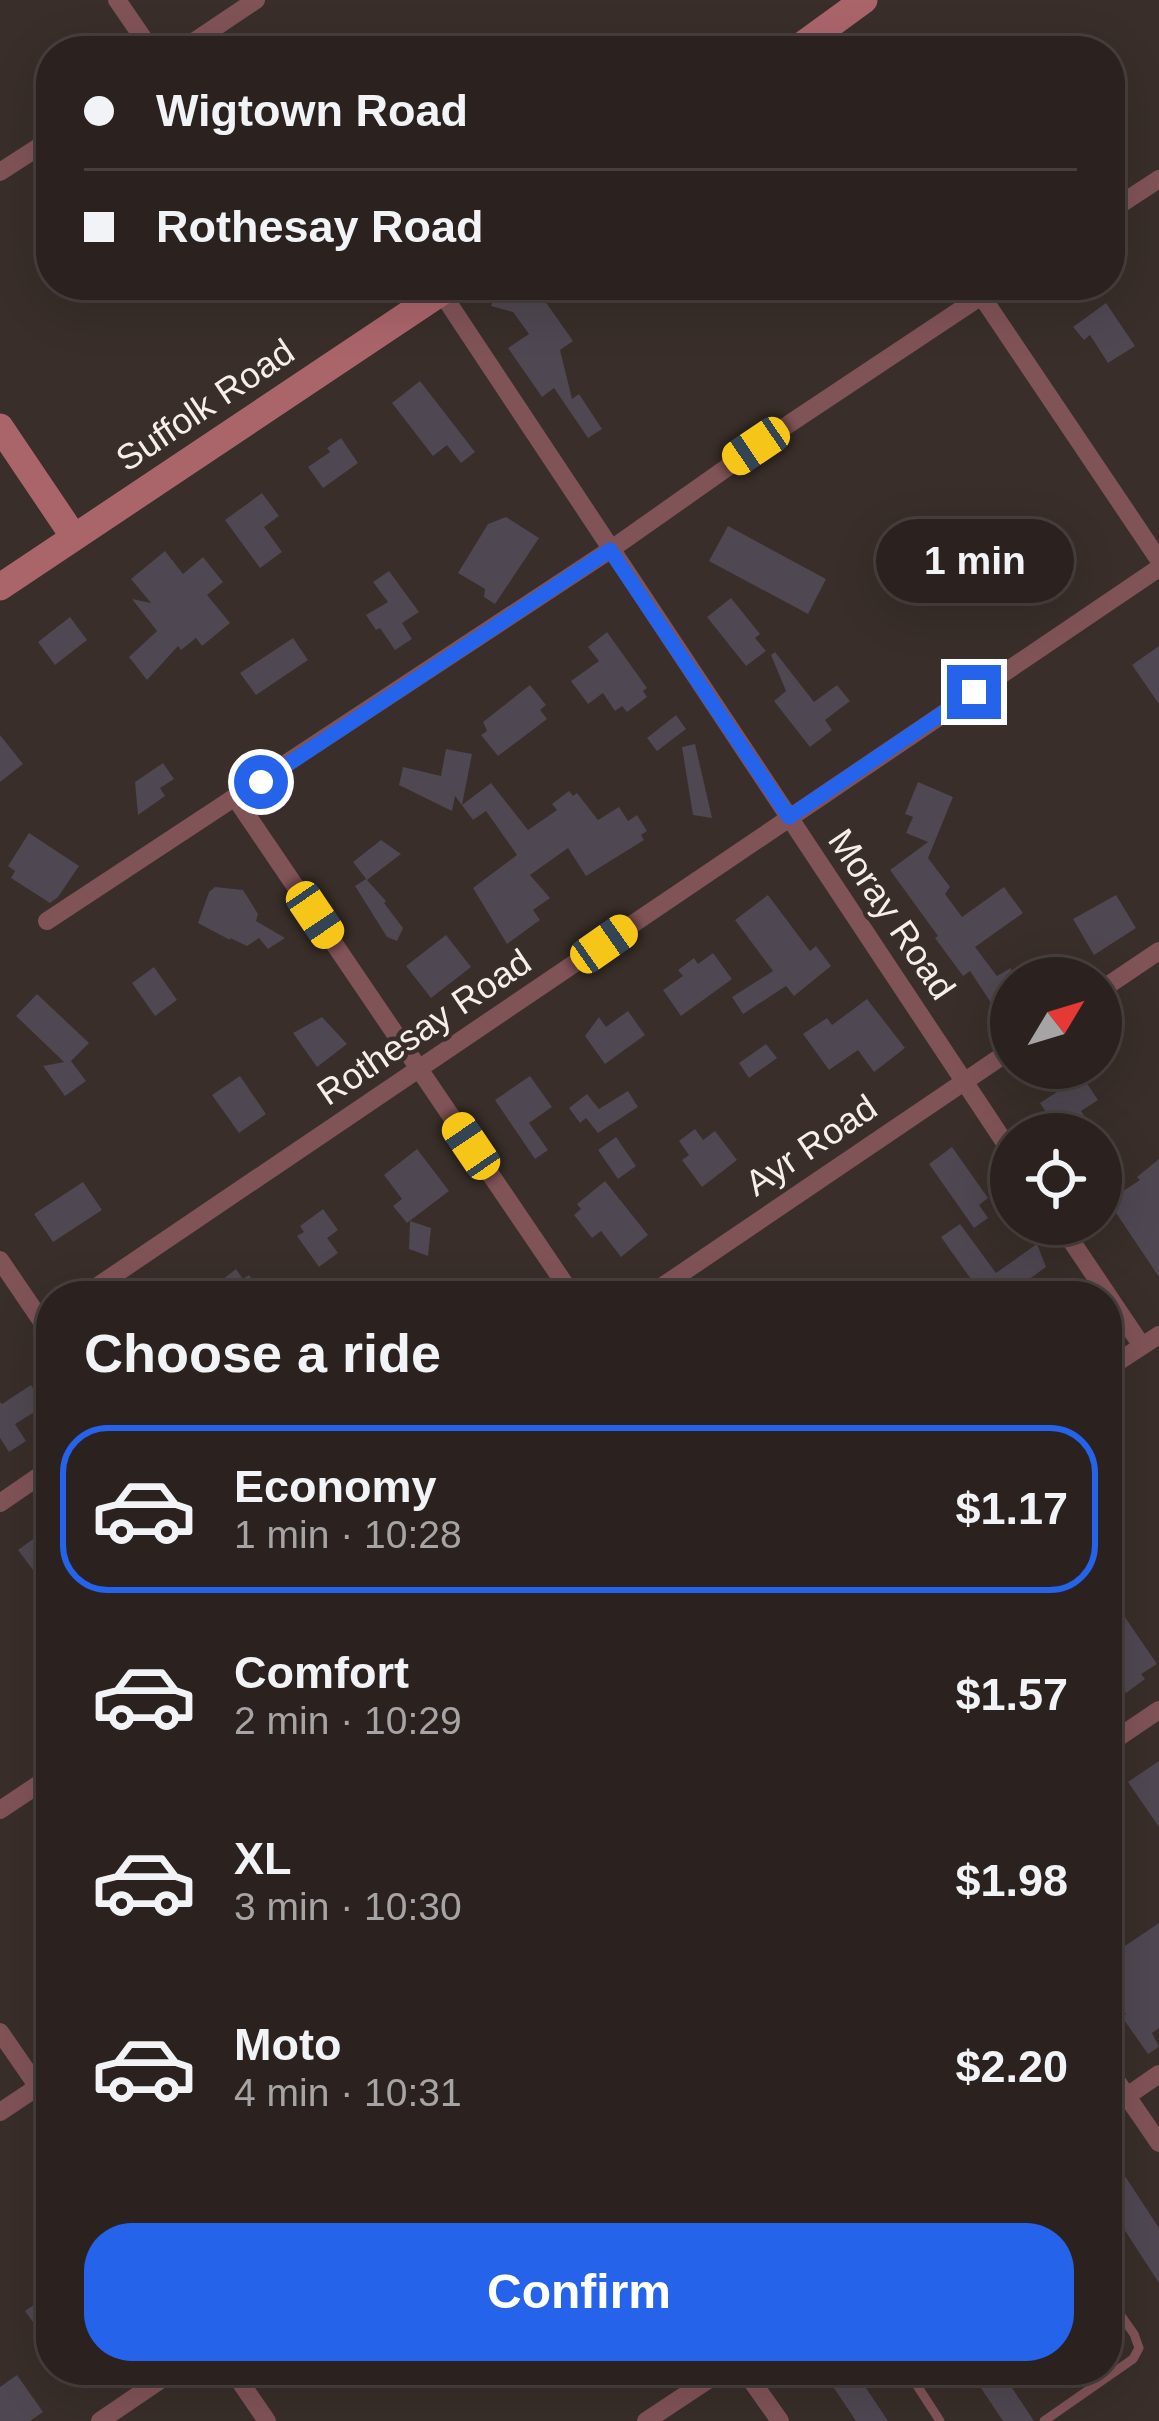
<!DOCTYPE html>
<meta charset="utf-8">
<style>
:root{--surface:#2b221f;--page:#332a28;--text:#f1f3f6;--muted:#a6a4a4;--line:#473f3d;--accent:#2563eb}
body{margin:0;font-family:Helvetica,sans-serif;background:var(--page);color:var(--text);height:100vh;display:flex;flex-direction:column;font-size:45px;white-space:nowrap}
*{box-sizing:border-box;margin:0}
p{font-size:39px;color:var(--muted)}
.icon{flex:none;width:66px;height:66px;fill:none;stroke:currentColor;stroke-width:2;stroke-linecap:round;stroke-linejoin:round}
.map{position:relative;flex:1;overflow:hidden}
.details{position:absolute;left:36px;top:1281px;width:1086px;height:1104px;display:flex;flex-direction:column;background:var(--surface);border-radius:48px;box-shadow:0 12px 48px #0002,0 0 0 3px var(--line)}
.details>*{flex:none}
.guide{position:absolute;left:36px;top:36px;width:1089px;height:264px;border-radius:48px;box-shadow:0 12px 48px #0002,0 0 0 3px var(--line);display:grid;align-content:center;height:264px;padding:0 48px;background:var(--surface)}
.needle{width:78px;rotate:52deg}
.buttons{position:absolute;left:990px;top:957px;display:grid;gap:24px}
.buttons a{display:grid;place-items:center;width:132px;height:132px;border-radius:50%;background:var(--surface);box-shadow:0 12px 48px #0002,0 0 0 3px var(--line);font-size:60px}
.end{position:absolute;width:54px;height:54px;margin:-27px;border:15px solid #2563eb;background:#fff;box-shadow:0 0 0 6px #fff}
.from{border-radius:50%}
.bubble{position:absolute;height:84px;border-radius:42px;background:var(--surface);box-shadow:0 12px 48px #0002,0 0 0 3px var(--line);font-size:39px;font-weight:600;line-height:84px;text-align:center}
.car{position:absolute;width:36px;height:72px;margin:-36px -18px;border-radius:15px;box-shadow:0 0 9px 3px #0007;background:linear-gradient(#f5c518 24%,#345 0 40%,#f5c518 0 76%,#345 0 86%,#f5c518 0)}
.guide b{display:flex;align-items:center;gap:42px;height:114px;font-size:45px}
.guide b+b{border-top:3px solid var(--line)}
.guide i{width:30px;height:30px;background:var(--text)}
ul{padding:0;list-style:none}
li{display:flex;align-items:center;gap:36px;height:168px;margin:0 24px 18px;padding:0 24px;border:6px solid transparent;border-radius:48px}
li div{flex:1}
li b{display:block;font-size:45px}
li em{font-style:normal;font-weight:600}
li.on{border-color:var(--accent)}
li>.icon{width:108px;height:108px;stroke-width:1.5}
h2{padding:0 48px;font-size:54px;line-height:144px}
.cta{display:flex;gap:24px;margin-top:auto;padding:24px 48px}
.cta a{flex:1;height:138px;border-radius:48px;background:var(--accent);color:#fff;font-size:48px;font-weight:600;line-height:138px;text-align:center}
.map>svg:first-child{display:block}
.building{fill:#4f4751}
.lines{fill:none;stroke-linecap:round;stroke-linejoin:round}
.lane{stroke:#805357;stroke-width:9}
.street{stroke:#805357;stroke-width:18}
.secondary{stroke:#aa656b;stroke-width:27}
.route{stroke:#2563eb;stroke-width:15}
.labels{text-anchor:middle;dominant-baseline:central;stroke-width:9;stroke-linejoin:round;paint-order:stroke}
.street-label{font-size:36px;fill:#f6eeeb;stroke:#392e29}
</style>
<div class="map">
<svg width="1159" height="2421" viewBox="0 0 1159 2421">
<rect width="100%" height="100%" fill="#392e29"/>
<path class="building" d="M522,291L526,303L540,294L573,341L560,350L572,399L579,394L602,429L588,438L554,388L542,397L508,348L529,334L513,312L491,306L496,292Z
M1106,303L1135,346L1108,363L1090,335L1084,340L1073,327Z
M420,381L475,452L461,463L447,445L433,456L392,403Z
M341,438L358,463L323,488L308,467L330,452L327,448Z
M262,493L279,516L264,527L282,552L260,568L225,520Z
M506,517L539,538L495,604L484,597L485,589L458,573L488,524Z
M728,526L826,579L808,614L709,561Z
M165,551L183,574L203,557L223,582L207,595L230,623L202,646L196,638L181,650L178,646L147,680L129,657L157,631L132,599L151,603L131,579Z
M389,571L419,612L402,623L412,639L395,650L380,628L376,630L366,615L388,602L373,582Z
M731,598L760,634L755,638L766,651L746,666L707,617Z
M70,617L87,640L55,665L38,642Z
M607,632L647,688L643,691L647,697L627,712L622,706L615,711L603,693L588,704L571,681L599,661L588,647Z
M293,638L308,660L256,695L240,673Z
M1159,646V704L1132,665Z
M775,652L814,702L837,685L850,701L825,720L832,730L810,747L774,701L786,691L771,655Z
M530,685L546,705L540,710L547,719L498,756L481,735L487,731L483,722Z
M676,715L686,729L657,751L647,738Z
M0,735L23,764L0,782Z
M695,744L712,818L693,815L682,747Z
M446,749L472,754L462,805L491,783L528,830L557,810L552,804L569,791L573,796L577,793L598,820L619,807L628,821L637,815L647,831L641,835L644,840L586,876L568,848L530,875L550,898L533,910L540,920L507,944L473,888L517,855L486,811L473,820L455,796L452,811L399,785L403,767L441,776Z
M163,763L174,779L160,788L165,796L138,815L135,782Z
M918,782L953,797L928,858L950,887L945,894L962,917L1004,887L1023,913L975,947L997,976L1011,968V1033L970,971L963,976L935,938L938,936L890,870L928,842L906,833L913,817L905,814Z
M29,833L79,866L58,897L50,903L11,878L15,871L8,866Z
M381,840L401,854L367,880L353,862Z
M366,879L386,901L384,903L403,928L397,941L387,937L355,886Z
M215,887L243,890L258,914L256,921L285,938L268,949L259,938L247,946L230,938V940L198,923L209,892Z
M768,895L810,951L816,946L831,966L794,996L786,986L743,1014L732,997L773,971L735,920Z
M1116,895L1136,928L1094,955L1073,919Z
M446,935L471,967L431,998L406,966Z
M713,953L732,979L681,1016L663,990L683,976L678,970L694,958L698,964Z
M154,967L177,1000L155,1016L132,983Z
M37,994L89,1043L71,1061L86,1081L65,1096L43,1066L64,1062L16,1016Z
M867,999L905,1048L874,1072L858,1050L829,1070L803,1034L827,1018L832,1025Z
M628,1011L645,1035L605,1064L585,1036L599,1017L606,1027Z
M322,1017L347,1044L317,1067L293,1033Z
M766,1044L777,1058L749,1078L739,1063Z
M240,1076L266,1114L239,1133L212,1095Z
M530,1076L552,1107L529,1123L548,1150L535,1159L495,1100Z
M1082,1076L1098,1100L1081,1111L1087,1120L1066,1134H1061L1040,1103Z
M628,1091L638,1107L598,1133L586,1118L580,1123L569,1108L587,1094L599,1109Z
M695,1129L703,1140L715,1131L737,1160L702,1187L682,1160L689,1155L679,1141Z
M616,1137L636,1166L618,1179L598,1150Z
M952,1147L988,1198L979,1205L988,1218L974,1228L929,1164Z
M417,1149L449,1191L407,1223L393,1206L402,1199L384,1175Z
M1159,1159V1277L1108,1201L1140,1180L1137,1177Z
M605,1181L648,1235L621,1257L601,1231L592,1238L574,1215L581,1209L577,1204Z
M83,1182L102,1210L53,1242L34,1214Z
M323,1209L338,1230L327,1238L338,1253L319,1267L297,1236L304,1232L300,1226Z
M410,1221L431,1228L428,1256L409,1249Z
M960,1224L996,1273L1037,1244L1046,1267L1028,1280L1041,1296H953L973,1282L941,1237Z
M236,1269L243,1279L249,1275L264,1296H219L222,1294L218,1283Z
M31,1385L44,1406L15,1424L26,1441L9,1452L0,1438V1402L2,1404Z
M51,1526V1594L18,1550Z
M1107,1591L1157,1664L1141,1674L1145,1679L1126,1693L1123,1688L1107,1699V1664L1116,1658L1107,1645Z
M1159,1761V1827L1128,1782Z
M1159,1923V2028L1152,2033L1159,2047L1148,2054L1122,2017L1126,2014L1107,1987V1958Z
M1121,2170L1159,2228V2283L1107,2203V2180Z
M51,2293V2315L36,2326L25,2311Z
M834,2370H854L888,2421H856L826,2376Z
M969,2370H1000L1034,2421H1003Z
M17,2375L43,2412L30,2421H0V2387Z"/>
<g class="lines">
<path class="lane" d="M907,2370L940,2421
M1044,2421L1133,2359L1139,2348L1134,2334L1107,2296"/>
<path class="street" d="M117,0L152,51
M180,51L256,0
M0,172L51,139
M1110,211L1159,179
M974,285L1159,560
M441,292L1011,1152
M236,799L573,1296
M47,921L610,550L789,424L998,285
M1101,990L1159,951
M1060,1224L1142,1346
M0,1260L51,1335
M83,1296C443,1055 800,810 1159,568
M648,1296L1011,1050
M1107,1369L1159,1335
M0,1503L51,1468
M1107,1745L1159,1710
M0,1810L51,1776
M0,2032L51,2106
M1107,2067L1159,2143
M1107,2110L1159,2074
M0,2112L51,2078
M232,2370L267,2421
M744,2370L780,2421
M100,2421L175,2370
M646,2421L723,2370"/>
<path class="secondary" d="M794,51L864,0
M0,427L74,537
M0,587L452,285"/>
</g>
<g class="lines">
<path class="route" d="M261,782L610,550L789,817L974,692"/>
</g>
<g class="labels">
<g class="street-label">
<text transform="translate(205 405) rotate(-34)">Suffolk Road</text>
<text transform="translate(892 914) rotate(56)">Moray Road</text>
<text transform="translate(424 1027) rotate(-34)">Rothesay Road</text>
<text transform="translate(811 1145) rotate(-34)">Ayr Road</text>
</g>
</g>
</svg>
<div class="buttons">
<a><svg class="needle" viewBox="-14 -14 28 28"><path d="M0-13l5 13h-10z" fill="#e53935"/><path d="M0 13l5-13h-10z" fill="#a6a4a4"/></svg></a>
<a><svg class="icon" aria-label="locate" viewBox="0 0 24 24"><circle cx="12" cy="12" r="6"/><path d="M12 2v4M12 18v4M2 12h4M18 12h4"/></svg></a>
</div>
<i class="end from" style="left:261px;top:782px"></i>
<i class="end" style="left:974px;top:692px"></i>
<div class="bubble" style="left:876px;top:519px;width:198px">1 min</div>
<i class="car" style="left:756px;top:446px;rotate:236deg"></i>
<i class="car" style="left:315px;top:915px;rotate:146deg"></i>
<i class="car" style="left:604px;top:944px;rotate:55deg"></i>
<i class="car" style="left:471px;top:1146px;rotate:326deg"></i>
<div class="guide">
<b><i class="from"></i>Wigtown Road</b>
<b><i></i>Rothesay Road</b>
</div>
<section class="details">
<h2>Choose a ride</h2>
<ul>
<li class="on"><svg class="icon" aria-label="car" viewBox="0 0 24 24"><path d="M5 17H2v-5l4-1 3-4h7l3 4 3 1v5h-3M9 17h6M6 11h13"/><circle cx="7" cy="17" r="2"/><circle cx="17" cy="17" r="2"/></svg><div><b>Economy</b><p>1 min · 10:28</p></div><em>$1.17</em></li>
<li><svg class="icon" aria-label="car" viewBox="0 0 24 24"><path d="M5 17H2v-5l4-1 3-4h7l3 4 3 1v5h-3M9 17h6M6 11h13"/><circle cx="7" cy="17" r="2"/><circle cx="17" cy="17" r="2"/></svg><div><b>Comfort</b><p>2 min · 10:29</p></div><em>$1.57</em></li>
<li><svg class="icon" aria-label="car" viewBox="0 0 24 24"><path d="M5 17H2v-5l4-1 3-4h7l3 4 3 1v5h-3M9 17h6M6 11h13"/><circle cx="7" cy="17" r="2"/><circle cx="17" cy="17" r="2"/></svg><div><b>XL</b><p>3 min · 10:30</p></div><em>$1.98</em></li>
<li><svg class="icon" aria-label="car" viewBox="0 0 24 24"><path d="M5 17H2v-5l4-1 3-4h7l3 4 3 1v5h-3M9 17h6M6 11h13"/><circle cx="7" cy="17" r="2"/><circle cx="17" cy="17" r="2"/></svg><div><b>Moto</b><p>4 min · 10:31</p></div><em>$2.20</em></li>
</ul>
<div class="cta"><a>Confirm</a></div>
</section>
</div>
